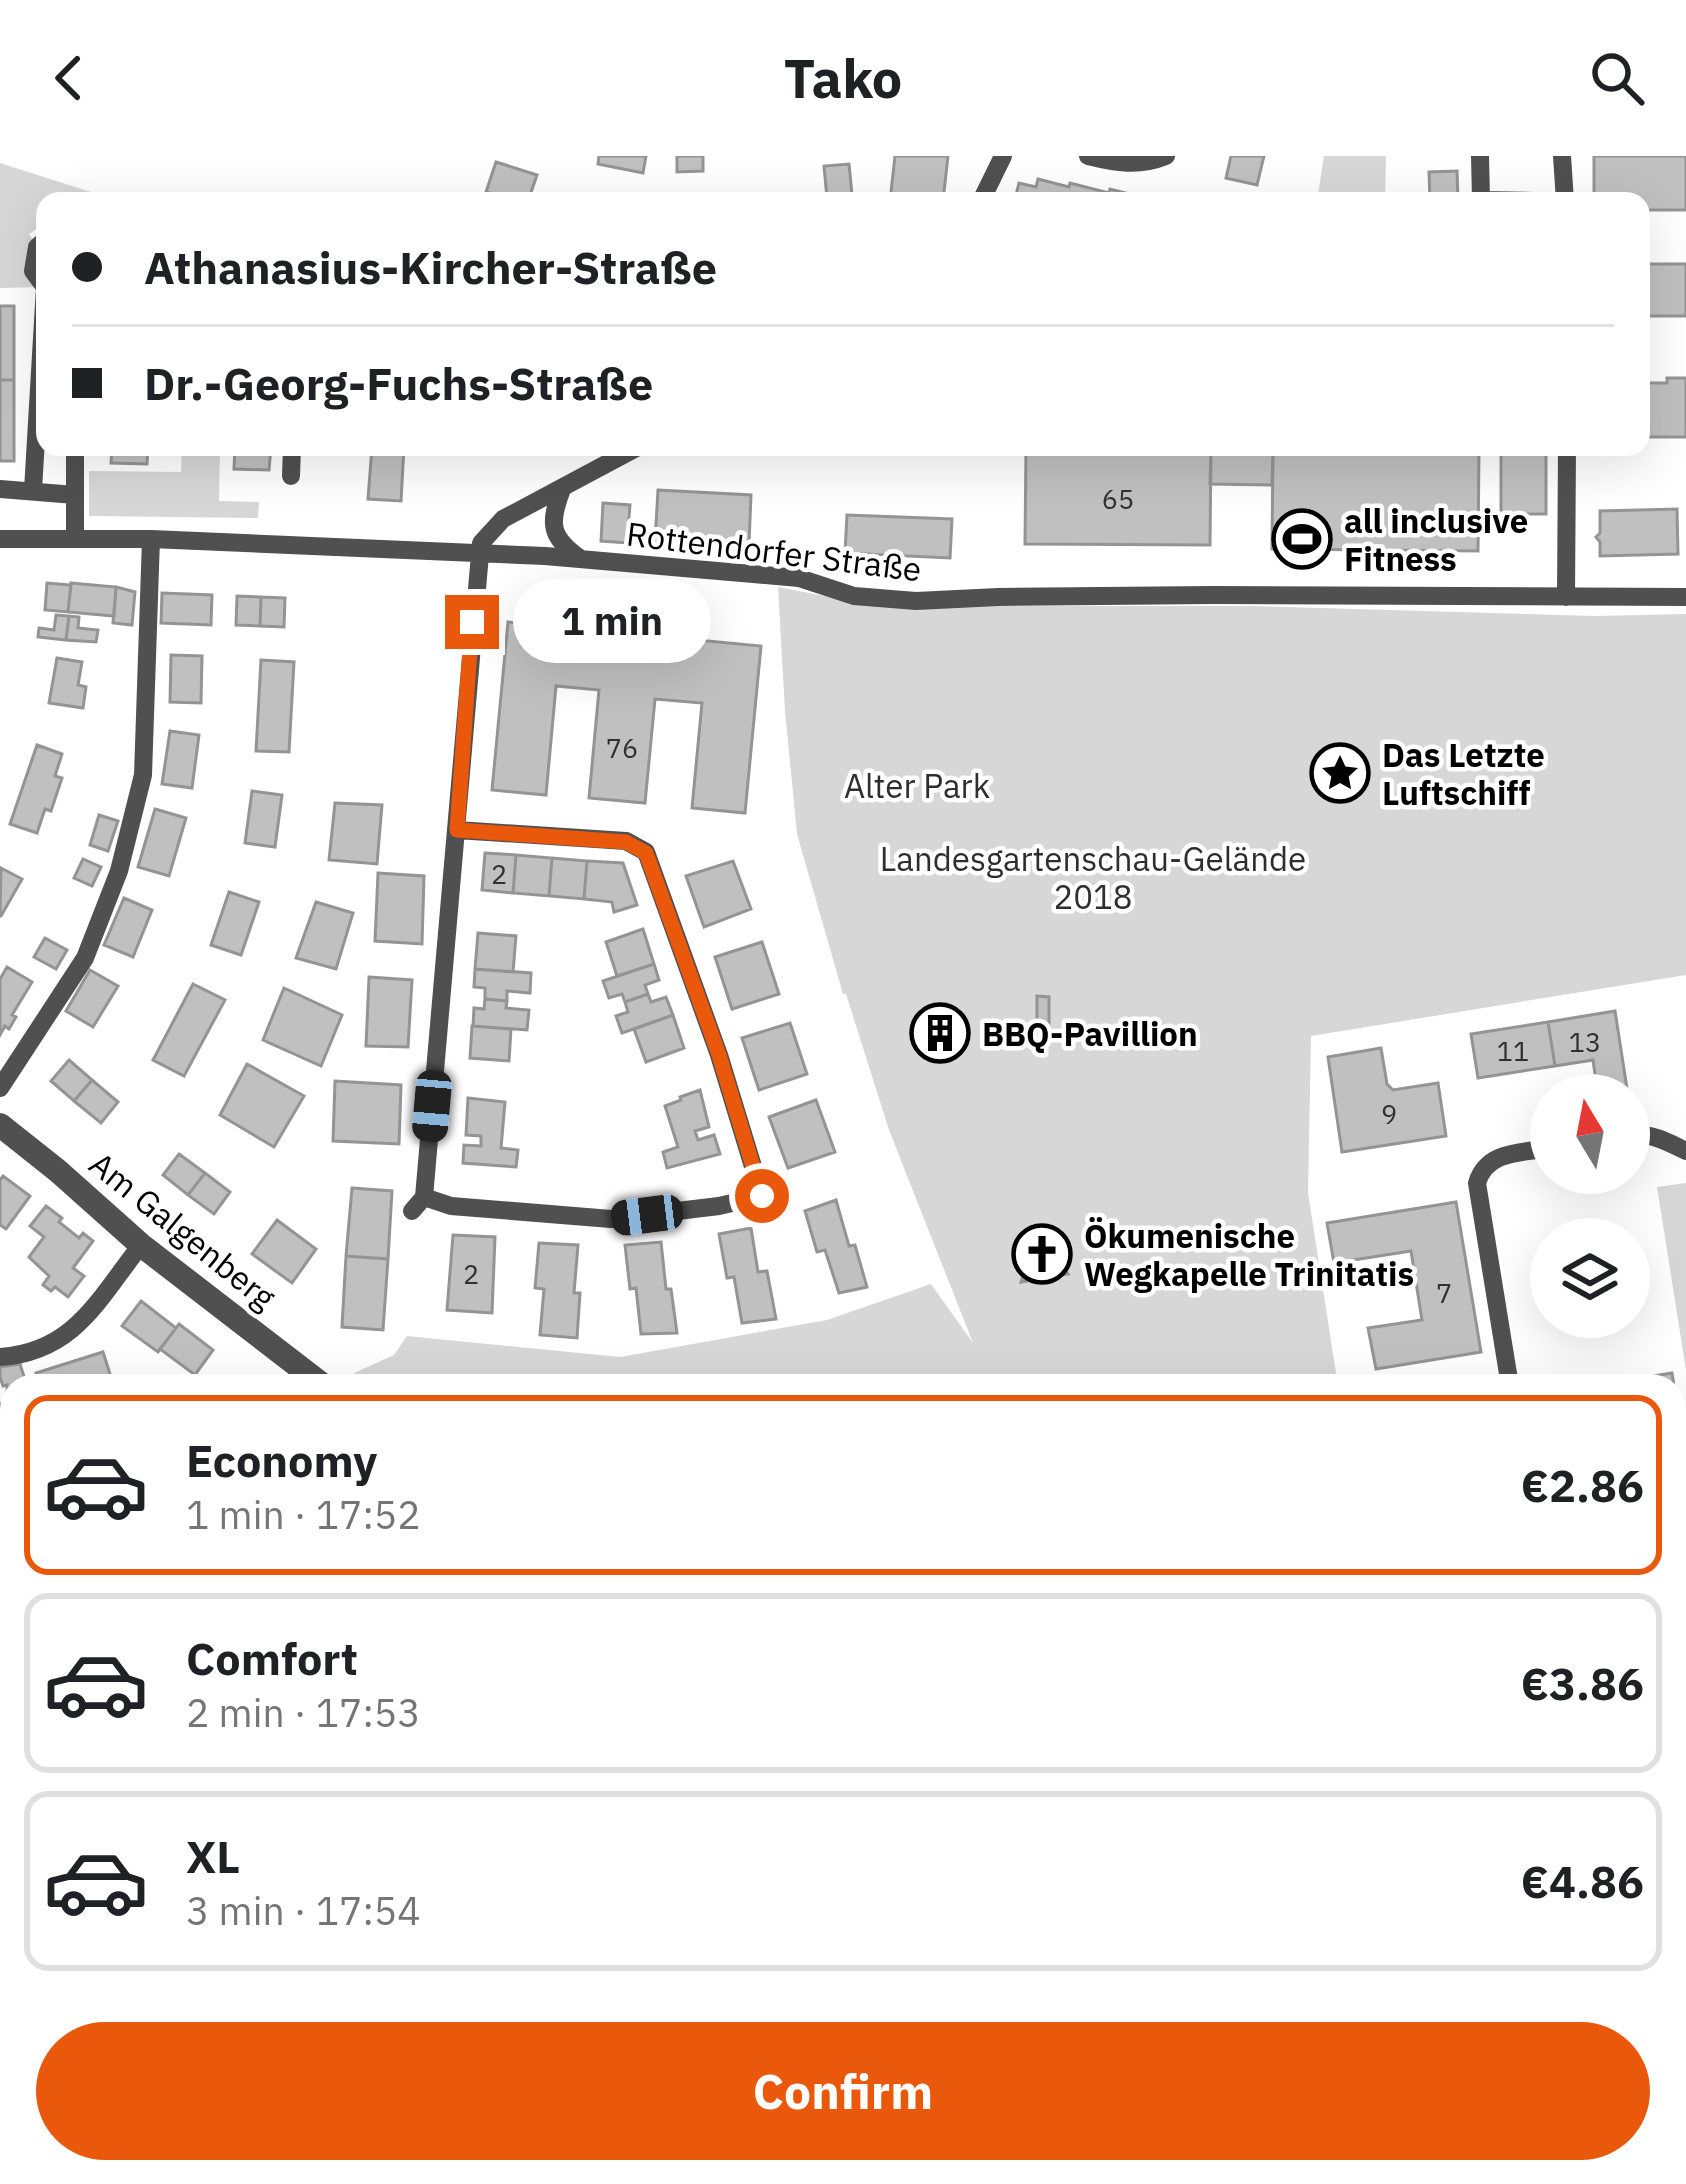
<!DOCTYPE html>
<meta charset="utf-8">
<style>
:root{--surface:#fff;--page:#f2f2f2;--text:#202124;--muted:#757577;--line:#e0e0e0;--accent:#ea580c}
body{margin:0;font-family:"IBM Plex Sans",sans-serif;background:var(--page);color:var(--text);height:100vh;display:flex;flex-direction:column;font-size:45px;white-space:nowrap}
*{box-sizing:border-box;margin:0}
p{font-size:39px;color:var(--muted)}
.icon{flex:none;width:66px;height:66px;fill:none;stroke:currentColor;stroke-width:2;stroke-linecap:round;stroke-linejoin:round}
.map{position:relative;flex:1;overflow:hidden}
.details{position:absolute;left:0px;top:1218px;width:1686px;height:810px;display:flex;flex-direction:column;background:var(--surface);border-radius:36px 36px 0 0;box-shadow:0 12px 48px #0002}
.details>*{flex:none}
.guide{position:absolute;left:36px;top:36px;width:1614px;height:264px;border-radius:24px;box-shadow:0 12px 48px #0002;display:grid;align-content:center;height:264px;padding:0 36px;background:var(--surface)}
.needle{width:78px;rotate:350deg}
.buttons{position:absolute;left:1530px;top:918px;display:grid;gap:24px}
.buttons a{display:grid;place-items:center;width:120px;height:120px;border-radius:50%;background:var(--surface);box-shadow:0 12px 48px #0002;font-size:60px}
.end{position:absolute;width:54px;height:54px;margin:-27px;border:15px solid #ea580c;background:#fff;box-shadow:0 0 0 6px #fff}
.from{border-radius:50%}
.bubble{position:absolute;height:84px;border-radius:42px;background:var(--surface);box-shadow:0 12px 48px #0002;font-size:39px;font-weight:700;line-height:84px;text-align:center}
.car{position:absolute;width:36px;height:72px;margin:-36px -18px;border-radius:15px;box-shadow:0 0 9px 3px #0007;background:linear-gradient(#222 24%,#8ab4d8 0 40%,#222 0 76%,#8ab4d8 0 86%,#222 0)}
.guide b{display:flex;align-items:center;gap:42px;height:114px;font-size:45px}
.guide b+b{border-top:3px solid var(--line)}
.guide i{width:30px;height:30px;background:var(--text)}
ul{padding:21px 0 0;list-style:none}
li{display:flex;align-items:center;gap:36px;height:180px;margin:0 24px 18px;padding:0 12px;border:6px solid var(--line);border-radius:24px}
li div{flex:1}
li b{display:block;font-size:45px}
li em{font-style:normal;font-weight:700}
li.active{border-color:var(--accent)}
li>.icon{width:108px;height:108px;stroke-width:1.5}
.action{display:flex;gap:24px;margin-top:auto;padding:24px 36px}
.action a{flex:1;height:138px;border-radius:72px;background:var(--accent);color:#fff;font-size:48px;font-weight:700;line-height:138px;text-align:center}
header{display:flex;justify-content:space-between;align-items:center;height:156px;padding:0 36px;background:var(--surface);font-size:54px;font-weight:700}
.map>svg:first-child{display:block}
.green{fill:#d7d7d7}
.building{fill:#c0c0c0;stroke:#949494;stroke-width:3}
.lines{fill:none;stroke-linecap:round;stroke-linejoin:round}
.minor{stroke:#505050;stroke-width:18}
.tertiary{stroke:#505050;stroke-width:24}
.route{stroke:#ea580c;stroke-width:15}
.labels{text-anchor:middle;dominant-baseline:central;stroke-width:9;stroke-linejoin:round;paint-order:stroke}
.number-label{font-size:27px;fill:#303030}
.poi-label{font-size:33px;font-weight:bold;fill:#000;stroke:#fff;text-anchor:start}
.street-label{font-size:33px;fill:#000;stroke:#fff}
.park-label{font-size:33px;fill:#2e2e2e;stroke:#fff}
</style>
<header><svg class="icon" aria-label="back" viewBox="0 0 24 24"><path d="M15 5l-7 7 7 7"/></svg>Tako<svg class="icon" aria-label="search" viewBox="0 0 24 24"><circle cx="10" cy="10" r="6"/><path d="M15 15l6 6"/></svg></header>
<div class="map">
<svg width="1686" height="2028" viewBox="0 0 1686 2028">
<rect width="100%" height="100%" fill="#fff"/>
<path class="green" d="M1324,0H1386L1385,45H1317Z
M0,7L119,45H45V76L41,70L29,78L35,87L44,131L0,132Z
M182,291H220L219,345L259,346L258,362L89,360V315L181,316Z
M778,431L876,450H1253L1594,460L1686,458V819L1311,880L1308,1037L1338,1230H371L354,1217L394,1199L407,1180L620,1201L827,1164L931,1128L973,1187L889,974L846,838H843L797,678L785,555Z
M1686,1027V1214L1657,1031Z
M1674,1900L1686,1903V2028H1615L1572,2017L1522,2016H1674Z
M649,2016H915L909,2028H642Z"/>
<path class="building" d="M599,0H646L643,17L598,8Z
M677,0H703V15L677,16Z
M895,0H948L943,45H890Z
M1231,0H1264L1257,29L1226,22Z
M1594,0H1686V54H1641V45H1594Z
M496,6L537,19L528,45L508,41L507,45H494L496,39L486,36Z
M849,8L852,39L827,42L824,10Z
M1457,15L1458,44L1430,45L1429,16Z
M1038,23L1069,31L1070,27L1109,37L1110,33L1130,38L1128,45H1010L1012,38L1016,39L1019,27L1036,31Z
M1641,108H1686V160H1641Z
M0,150H14V224H0Z
M1667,222H1686V281H1641V227H1667Z
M0,224H14V305H0Z
M112,291H148L147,308L111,307Z
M235,291H271L269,314L234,313Z
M372,291H404L401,345L368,343Z
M1026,291H1211L1210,389L1025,388Z
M1211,291H1273L1272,329L1210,328Z
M1273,291H1479L1478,395L1272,393Z
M1501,291H1546V358H1501Z
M658,334L751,339L749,389L655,385Z
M603,347L630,349L627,387L601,385Z
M1677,353L1678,398L1600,400V386L1596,381L1600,377V355Z
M847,359L952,363L950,402L845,397Z
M47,427L71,429L68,456L45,454Z
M71,427L116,431L114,460L68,456Z
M116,431L135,436L132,469L113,467Z
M162,437L212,439L211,469L161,467Z
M237,440L261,441L260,470L236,469Z
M261,441L285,442L284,471L260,470Z
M56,459L69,460L66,484L38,481L39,472L54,474Z
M69,460L79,461L78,472L98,474L96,486L66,484Z
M508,466L761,490L745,657L692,652L702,547L655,543L645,647L589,642L599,534L556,530L546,639L492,634Z
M171,499L202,500L201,547L170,546Z
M57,502L82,506L78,529L86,531L83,552L49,547Z
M261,504L294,506L289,596L256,595Z
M170,575L199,579L192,632L162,628Z
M37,589L62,598L55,620L62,622L51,655L45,653L37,677L10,668Z
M252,635L282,639L275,691L245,687Z
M335,647L382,649L377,708L329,704Z
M155,653L186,662L169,720L138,711Z
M99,659L118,665L108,695L90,689Z
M485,697L516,699L513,737L482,734Z
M516,699L552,702L549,740L513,737Z
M552,702L587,705L584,743L549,740Z
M83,703L101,711L92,730L74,722Z
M587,705L623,707L637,749L614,756L612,746L584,743Z
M733,705L751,753L704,771L686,720Z
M1,712L22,723L1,760H0Z
M378,717L424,720L422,788L375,785Z
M229,736L259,746L241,799L211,789Z
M124,742L152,754L133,801L104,789Z
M316,746L353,757L336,813L296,802Z
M643,773L654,808L617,820L606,786Z
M478,777L516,780L513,816L475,813Z
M45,782L67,794L56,813L34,801Z
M762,786L779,838L732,853L715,801Z
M654,808L659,824L645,829L648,838L625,846L622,838L609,842L603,825Z
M7,811L32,826L12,859L16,861L9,873L5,870L0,879V823Z
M475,813L531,817L530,837L507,835V845L485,843V832L474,831Z
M90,814L118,830L93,871L66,855Z
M369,821L412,824L408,891L366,890Z
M193,828L225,844L184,920L153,904Z
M284,832L342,859L321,910L263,884Z
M648,838L651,846L666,841L673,859L622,877L616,860L628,856L625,846Z
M1037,840L1049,841V871H1037Z
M485,843L507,845L506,852L529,854L527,874L473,870L474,852L484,853Z
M1615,855L1628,939H1598L1593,904L1555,910L1548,866Z
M673,859L684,892L646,906L634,873Z
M927 878a13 13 0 1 1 26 0a13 13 0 1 1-26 0Z
M1548,866L1555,910L1478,922L1471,878Z
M790,867L807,918L759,934L742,882Z
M472,870L511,873L509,905L470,902Z
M1381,892L1387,928L1393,934L1438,927L1446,980L1342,996L1328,901Z
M69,904L92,924L74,945L51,925Z
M247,908L304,940L274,991L220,959Z
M92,924L118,946L101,967L74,945Z
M335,925L401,929L399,988L333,985Z
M700,934L709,971L695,975L698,984L714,979L720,998L667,1012L663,996L678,991L665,950L681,944L680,941Z
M468,942L505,946L501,992L518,994L516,1011L463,1007L464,989L481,990V980L466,979Z
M816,944L835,996L788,1012L769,961Z
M179,998L205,1017L188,1039L163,1019Z
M205,1017L230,1036L214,1058L188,1039Z
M3,1020L30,1040L6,1073L0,1069V1024Z
M352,1032L392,1035L388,1103L346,1100Z
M836,1044L849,1090L855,1089L867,1131L839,1137L825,1094L817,1096L805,1055Z
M1456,1046L1481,1196L1376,1213L1368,1172L1422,1164L1411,1095L1334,1107L1327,1067Z
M46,1050L62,1062L59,1066L79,1082L83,1077L93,1085L73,1112L84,1120L68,1141L55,1131L51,1135L43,1129L49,1120L29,1101L44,1081L30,1070Z
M277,1064L316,1093L292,1127L252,1098Z
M751,1072L758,1116L767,1115L776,1163L742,1167L734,1121L727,1122L719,1078Z
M1038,1077L1068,1118L1021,1126Z
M453,1079L495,1081L492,1157L447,1154Z
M661,1086L666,1133H671L677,1177L641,1178L636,1132L630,1133L625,1089Z
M539,1087L578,1089L574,1137H580L577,1182L540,1179L544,1133L535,1132Z
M346,1100L388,1103L383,1174L342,1171Z
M141,1145L176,1172L158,1196L122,1170Z
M179,1168L213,1194L195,1219L160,1193Z
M103,1196L111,1221L82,1230H40L36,1217Z
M20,1208L27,1230H12V1280L0,1283V1249L7,1241V1229L3,1230L0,1221V1211Z
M1672,1217L1686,1306V1331L1674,1333V1230H1649L1647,1221Z
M1686,1423V1584L1674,1586V1425Z
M10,1509L12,1510V1551L0,1546V1530Z
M1686,1677V1768L1674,1770V1679Z
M0,1726L12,1729L10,1780L0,1777Z
M3,1848L12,1850V1889L0,1883Z
M0,1917L12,1929V1953L0,1965Z
M79,2016H122L117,2028H84L85,2026L76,2022Z
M391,2016H435L432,2028H389Z
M543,2016H586L597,2022L594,2028H537Z"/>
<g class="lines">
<path class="minor" d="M1088,0C1116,7 1139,11 1166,0
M1480,0L1481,44L1534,45
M1562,0L1565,45
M981,45L1003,0
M45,84L37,91L33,115L45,131
M75,291V339
M291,320L292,291
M0,333L75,339V383
M562,333C549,367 549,381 581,403
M33,334L45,131
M0,383H151L545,400L799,422L854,440L916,445L998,441L1214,439L1686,441
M1566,441L1567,291
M0,932L85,802L119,715L143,619L151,383
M1629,979C1649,976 1668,986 1686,995
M424,1041L451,1050L611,1063L719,1050L762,1040L719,899L646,696L626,685L457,674
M412,1055L424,1041L481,387L503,363L638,291
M0,1201C75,1196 99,1142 141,1089
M1510,1230L1477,1027C1487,994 1522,997 1551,992
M0,1467L12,1465
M1674,1612L1686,1610
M0,1821L12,1820
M0,2007L12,1995
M476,2028L480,2016"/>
<path class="tertiary" d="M0,969L58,1015L141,1089L324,1230
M1397,2016L1437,2028"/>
</g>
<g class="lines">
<path class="route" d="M472,466L457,674L626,686L646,697L719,899L762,1040"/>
</g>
<defs>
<symbol id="stadium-ring" viewBox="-11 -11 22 22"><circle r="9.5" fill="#fff" stroke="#000" stroke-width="1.5"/><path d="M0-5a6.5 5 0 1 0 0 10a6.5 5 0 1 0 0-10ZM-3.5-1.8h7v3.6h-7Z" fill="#000"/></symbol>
<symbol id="sight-ring" viewBox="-11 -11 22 22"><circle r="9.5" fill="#fff" stroke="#000" stroke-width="1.5"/><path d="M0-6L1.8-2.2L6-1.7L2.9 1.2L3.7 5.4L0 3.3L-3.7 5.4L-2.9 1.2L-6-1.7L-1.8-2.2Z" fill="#000"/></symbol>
<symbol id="building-ring" viewBox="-11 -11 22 22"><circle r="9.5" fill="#fff" stroke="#000" stroke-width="1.5"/><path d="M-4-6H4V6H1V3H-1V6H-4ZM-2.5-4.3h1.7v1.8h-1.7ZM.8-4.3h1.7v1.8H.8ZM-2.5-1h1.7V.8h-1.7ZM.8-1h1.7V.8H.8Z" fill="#000"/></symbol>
<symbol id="church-ring" viewBox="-11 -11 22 22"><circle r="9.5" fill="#fff" stroke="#000" stroke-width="1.5"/><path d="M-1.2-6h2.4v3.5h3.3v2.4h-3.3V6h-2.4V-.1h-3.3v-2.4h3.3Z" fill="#000"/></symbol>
</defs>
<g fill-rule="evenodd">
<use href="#stadium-ring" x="1269" y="350" width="66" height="66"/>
<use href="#sight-ring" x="1307" y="584" width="66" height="66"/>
<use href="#building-ring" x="907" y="844" width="66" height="66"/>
<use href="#church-ring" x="1009" y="1065" width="66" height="66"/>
</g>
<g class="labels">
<g class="number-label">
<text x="1118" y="342">65</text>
<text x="622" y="591">76</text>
<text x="499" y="717">2</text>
<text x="1585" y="885">13</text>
<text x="1513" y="894">11</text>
<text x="1389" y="957">9</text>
<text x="471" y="1117">2</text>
<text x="1444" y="1136">7</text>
</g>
<g class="poi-label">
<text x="1344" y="364">all inclusive<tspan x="1344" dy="38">Fitness</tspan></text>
<text x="1382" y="598">Das Letzte<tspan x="1382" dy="38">Luftschiff</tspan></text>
<text x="982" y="877">BBQ-Pavillion</text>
<text x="1084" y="1079">Ökumenische<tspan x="1084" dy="38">Wegkapelle Trinitatis</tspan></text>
</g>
<g class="street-label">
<text transform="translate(774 395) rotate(7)">Rottendorfer Straße</text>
<text transform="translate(183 1074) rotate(39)">Am Galgenberg</text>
</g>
<g class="park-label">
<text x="917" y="629">Alter Park</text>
<text x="1093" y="702">Landesgartenschau-Gelände<tspan x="1093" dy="38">2018</tspan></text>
</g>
</g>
</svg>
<div class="buttons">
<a><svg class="needle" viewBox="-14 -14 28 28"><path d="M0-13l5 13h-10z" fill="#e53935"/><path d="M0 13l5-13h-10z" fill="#757577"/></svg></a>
<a><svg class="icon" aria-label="layers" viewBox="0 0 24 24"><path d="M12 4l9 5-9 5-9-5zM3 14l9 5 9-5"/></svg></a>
</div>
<i class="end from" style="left:762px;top:1040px"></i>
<i class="end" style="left:472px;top:466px"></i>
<div class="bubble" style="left:513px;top:423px;width:198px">1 min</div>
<i class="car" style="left:432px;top:950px;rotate:185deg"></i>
<i class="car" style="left:647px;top:1059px;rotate:263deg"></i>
<div class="guide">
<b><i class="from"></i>Athanasius-Kircher-Straße</b>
<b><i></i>Dr.-Georg-Fuchs-Straße</b>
</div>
<section class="details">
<ul>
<li class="active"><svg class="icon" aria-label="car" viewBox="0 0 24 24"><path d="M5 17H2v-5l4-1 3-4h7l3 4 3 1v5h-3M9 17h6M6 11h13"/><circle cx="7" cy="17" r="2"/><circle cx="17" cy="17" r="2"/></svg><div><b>Economy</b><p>1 min · 17:52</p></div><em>€2.86</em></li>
<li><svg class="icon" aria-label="car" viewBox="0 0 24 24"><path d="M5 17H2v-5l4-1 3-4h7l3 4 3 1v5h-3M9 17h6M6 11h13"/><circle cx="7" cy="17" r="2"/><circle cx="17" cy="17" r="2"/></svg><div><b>Comfort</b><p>2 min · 17:53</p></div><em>€3.86</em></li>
<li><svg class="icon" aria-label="car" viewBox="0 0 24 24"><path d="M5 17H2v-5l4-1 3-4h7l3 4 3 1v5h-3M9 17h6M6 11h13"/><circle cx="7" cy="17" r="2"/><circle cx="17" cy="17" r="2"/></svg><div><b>XL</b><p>3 min · 17:54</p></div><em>€4.86</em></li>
</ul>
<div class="action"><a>Confirm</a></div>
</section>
</div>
